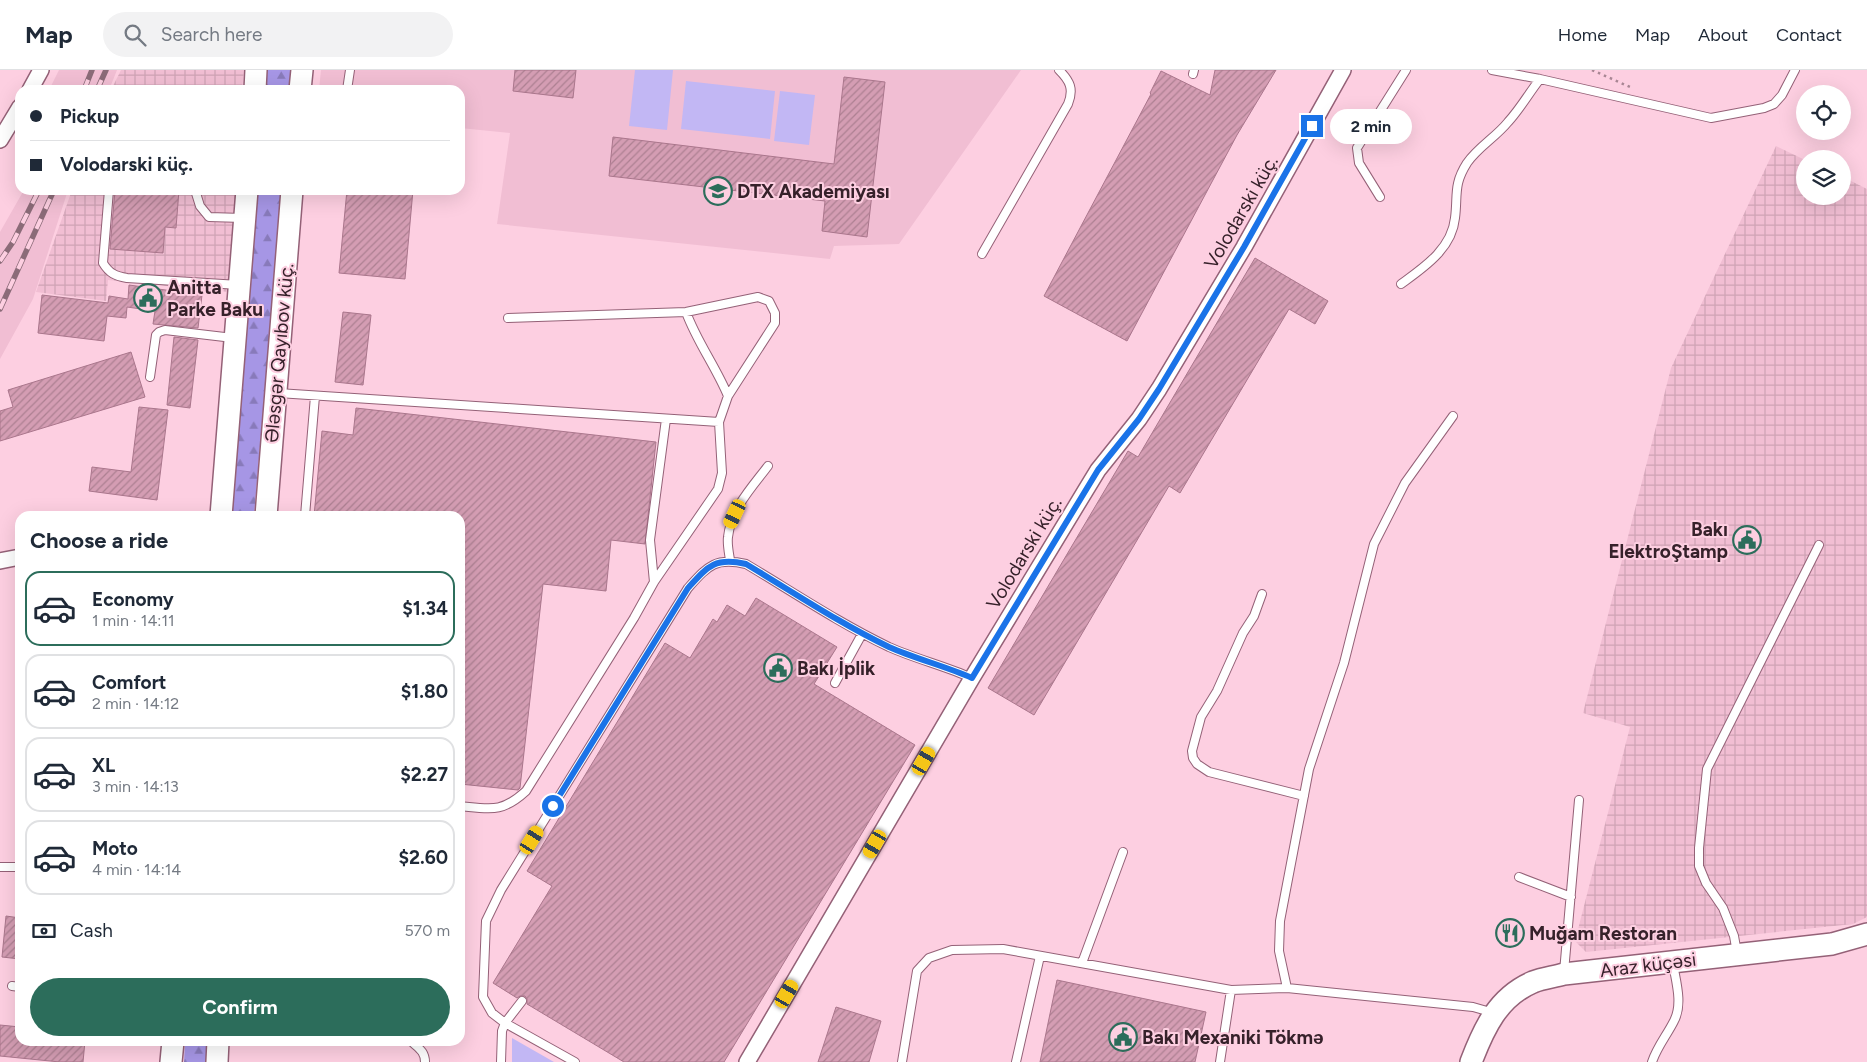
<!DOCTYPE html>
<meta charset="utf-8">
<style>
:root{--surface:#fff;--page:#f2f2f3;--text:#1f2937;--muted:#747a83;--line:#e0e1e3;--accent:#2c6d5b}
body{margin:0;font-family:Figtree,sans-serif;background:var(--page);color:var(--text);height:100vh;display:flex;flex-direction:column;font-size:19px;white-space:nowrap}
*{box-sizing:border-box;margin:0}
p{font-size:16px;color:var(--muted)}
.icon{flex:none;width:28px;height:28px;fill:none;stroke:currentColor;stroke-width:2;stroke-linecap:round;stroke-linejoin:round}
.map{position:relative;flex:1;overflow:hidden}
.details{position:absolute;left:15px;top:441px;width:450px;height:535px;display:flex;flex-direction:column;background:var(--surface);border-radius:15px;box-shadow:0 5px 20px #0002}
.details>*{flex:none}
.banner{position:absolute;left:15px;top:15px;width:450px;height:110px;border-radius:15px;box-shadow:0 5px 20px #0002;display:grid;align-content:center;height:110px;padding:0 15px;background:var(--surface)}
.tools{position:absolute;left:1796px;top:15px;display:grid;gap:10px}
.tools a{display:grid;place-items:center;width:55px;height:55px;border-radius:50%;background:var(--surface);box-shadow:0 5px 20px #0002;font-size:25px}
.end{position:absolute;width:22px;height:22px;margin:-11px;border:6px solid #1a73e8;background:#fff;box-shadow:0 0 0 2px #fff}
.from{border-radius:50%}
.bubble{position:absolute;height:35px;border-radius:18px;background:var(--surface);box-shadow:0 5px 20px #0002;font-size:16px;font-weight:700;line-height:35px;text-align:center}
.car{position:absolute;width:15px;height:30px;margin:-15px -8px;border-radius:6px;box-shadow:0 0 4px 1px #0007;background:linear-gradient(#f5c518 24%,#345 0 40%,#f5c518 0 76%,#345 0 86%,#f5c518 0)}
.banner b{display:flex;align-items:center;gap:18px;height:48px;font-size:19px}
.banner b+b{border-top:1px solid var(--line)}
.banner i{width:12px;height:12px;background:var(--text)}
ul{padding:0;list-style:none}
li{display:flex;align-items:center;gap:15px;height:75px;margin:0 10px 8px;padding:0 5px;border:2px solid var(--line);border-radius:15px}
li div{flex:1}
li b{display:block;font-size:19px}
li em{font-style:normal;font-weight:700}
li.on{border-color:var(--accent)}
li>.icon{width:45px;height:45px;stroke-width:1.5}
h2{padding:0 15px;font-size:22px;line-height:60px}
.pay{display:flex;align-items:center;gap:12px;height:55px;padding:0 15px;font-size:19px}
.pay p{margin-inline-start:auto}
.action{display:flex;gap:10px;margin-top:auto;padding:10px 15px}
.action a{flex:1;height:58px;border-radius:30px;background:var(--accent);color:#fff;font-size:20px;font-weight:700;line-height:58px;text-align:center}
header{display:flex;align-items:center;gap:30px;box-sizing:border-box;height:70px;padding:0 25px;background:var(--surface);border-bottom:1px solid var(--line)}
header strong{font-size:24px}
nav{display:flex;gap:28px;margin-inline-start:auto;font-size:18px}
.search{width:350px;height:45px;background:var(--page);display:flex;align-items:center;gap:12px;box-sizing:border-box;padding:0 18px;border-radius:28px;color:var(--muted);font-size:19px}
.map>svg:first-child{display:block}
.built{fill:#f1bed3}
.industrial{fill:url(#industrial-grid)}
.forest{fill:url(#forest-firs)}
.park{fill:#c2b7f4}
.building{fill:url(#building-hatch);stroke:#aa768c}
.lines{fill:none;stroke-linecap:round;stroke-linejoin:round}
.lane-casing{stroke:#946177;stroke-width:10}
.street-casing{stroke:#946177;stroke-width:18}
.secondary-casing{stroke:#946177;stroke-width:24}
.path{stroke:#a98694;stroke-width:2.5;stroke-dasharray:2.5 4;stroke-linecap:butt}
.lane{stroke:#fff;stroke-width:8}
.street{stroke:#fff;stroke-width:15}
.secondary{stroke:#fff;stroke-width:21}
.rail-casing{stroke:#8b6b78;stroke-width:5.5}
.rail{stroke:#fdcfe1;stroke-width:4;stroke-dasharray:11;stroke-linecap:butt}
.route{stroke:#1a73e8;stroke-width:6}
.labels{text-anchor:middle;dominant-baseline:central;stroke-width:4;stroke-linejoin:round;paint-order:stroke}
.poi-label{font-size:19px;font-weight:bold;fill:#36212a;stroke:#fdcfe1;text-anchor:start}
.street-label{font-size:19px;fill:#36212a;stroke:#fdcfe1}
</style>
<header>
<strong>Map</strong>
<div class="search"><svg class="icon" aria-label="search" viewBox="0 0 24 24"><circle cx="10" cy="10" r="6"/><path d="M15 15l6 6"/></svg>Search here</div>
<nav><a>Home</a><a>Map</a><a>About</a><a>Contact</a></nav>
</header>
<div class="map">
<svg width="1867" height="992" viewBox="0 0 1867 992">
<defs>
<pattern id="industrial-grid" width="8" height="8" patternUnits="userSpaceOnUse" patternTransform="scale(1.25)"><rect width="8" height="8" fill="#f1bed3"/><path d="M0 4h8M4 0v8" fill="none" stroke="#cfa3b5"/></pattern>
<pattern id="forest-firs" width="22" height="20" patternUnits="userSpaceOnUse" patternTransform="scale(1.25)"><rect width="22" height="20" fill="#a696e5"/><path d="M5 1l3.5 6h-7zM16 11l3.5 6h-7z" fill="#887aba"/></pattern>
<pattern id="building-hatch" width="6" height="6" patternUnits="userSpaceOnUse" patternTransform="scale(1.25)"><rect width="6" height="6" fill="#d49db3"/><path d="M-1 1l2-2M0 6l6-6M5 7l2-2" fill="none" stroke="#ad8092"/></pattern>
</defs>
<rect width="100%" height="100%" fill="#fdcfe1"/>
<path class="built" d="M59,0H117L109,20H49Z
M321,0H1021L899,174L834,176L830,189L497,154L510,63L460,58V20H319Z
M24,120H68L33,229L0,289V162Z"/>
<path class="industrial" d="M121,0H244L242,20H111Z
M1776,76L1805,90V126H1842L1843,107L1867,119V847L1853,854L1586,882L1575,871L1630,657L1583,643L1671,298Z
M72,120H236L229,222L108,210L106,231L36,222Z"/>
<path class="forest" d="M264,0H292L290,20H262Z
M254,120H282L254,446H228Z
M185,971H210L208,992H184Z"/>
<path class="park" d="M635,0H673L667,60L629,56Z
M686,11L775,21L770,69L681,59Z
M780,21L815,25L809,75L774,71Z
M512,968L554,992H512Z"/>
<path class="building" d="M515,0H576L573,28L513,21Z
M1215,0H1276L1237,65L1127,271L1044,226L1151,24L1150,23L1161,1L1210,25Z
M844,7L885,12L867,167L822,161L825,131L609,106L613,67L834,94Z
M115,120H179L176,158L165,157L163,183L110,179Z
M347,120H413L405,209L339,203Z
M1255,188L1328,231L1315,254L1289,239L1180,423L1169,416L1034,645L988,618L1128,381L1138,387Z
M129,215L202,225L198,258L153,254L155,241L127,237L126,248L107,246L104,271L38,263L42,225L108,233L109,226L128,229Z
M343,242L371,245L363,315L335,312Z
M174,267L198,270L190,338L167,335Z
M131,282L145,327L0,371V341L13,337L8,320Z
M139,337L168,340L157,430L89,421L92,397L131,402Z
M356,338L656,372L645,474L611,470L606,521L543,514L520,718L518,720L460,714V446H314L322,361L353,365Z
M756,528L837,577L814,614L915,675L724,992H624L527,934V929L525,926H520L517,928L493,913L552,816L527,801L665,573L690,588L713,549L717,552L727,535L745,546Z
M6,846L20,848V889L2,887Z
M1057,910L1206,942L1195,992H1040Z
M836,937L881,951L869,992H818Z
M0,955L20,957V971H85L83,992H60L0,986Z"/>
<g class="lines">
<defs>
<path id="lane" d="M1492,0L1540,9L1711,48L1764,38L1774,34L1782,25L1795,0
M1193,4L1194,0
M347,20L350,0
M109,120L103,193C109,203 115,206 127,208L239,215
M195,120L200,136L209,147L243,148
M1380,127L1359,93L1357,78L1406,0
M982,184L1068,34C1074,19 1070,11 1059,0
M1401,214C1423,198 1452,179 1455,148C1458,125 1453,115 1467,93C1478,77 1496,67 1508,52C1520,39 1529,23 1540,9
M686,242C697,272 716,297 728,326
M150,307L156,265L159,262L165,260L233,268
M278,323L719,352
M305,446L315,326
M730,490C729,483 727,474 728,467C731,439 752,417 768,396
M654,512L650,470L666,349
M1262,524L1254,546L1243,563L1217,621L1201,647L1192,681L1193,688L1197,694L1209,702L1304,726
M835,613L862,564
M460,736C491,739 502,743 526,721L634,548L654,512L718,419L722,403L719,352L728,326L775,253V243L769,231L758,227L686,242L508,248
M0,797H20
M1519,807L1571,827
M1737,883L1734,866L1723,838L1706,813L1699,796V778L1707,699L1819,475
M1082,893L1123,782
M1564,902L1579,730
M12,916L20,917
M1287,918L1279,881L1280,851L1309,699L1344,593L1374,474L1405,413L1453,346
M411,971C418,978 425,981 425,992
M501,992L502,961L505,953L522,931
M575,992L505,953L492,943L483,927L486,851L501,820L688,518C708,496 715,487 746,494C793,522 839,553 889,577C916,589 945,596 972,608
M902,992L917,901L929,888L952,880L1003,879L1231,920L1287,918L1473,937L1494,943
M1016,992L1040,886
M1220,992L1231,920
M1652,992C1657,977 1667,965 1674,951C1683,934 1676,912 1673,894"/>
<path id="street" d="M30,20L41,0
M0,70L20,37
M0,491L20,487
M747,992L972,608L1084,423L1098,400L1139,349L1159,319L1244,177L1343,0"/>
<path id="secondary" d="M255,20L256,0
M300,20L302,0
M221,446L247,120
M266,446L292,120
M171,992L173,971
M217,992L218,971
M1471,992C1484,958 1498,927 1533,912C1543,908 1554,907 1564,904L1832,874L1867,864"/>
</defs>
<use href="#lane" class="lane-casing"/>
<use href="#street" class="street-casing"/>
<use href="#secondary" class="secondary-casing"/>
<path class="path" d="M1592,0L1630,17"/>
<use href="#lane" class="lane"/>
<use href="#street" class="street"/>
<use href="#secondary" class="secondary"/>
<defs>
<path id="rail" d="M84,20L92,0
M97,20L106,0
M0,191L13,172L39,120
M0,239L54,120"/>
</defs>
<use href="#rail" class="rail-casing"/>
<use href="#rail" class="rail"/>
</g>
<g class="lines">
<path class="route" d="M553,736L688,518C708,496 715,487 746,494C793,522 839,553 889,577C916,589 945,596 972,608L1098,400L1139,349L1159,319L1244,177L1312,56"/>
</g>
<defs>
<symbol id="university-ring" viewBox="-11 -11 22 22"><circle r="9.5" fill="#fdcfe1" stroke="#2c6d5b" stroke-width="1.5"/><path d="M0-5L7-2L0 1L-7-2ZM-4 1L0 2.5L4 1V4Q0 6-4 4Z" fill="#2c6d5b"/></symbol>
<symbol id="civic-ring" viewBox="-11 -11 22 22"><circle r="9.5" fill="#fdcfe1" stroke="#2c6d5b" stroke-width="1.5"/><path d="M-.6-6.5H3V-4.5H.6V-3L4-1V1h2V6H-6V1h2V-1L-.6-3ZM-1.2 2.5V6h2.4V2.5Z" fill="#2c6d5b"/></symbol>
<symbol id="restaurant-ring" viewBox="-11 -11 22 22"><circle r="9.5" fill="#fdcfe1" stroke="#2c6d5b" stroke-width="1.5"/><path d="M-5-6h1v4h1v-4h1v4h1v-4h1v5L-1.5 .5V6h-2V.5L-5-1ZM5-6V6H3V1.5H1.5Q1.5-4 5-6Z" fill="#2c6d5b"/></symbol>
</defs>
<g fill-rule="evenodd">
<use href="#university-ring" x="702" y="105" width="32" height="32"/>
<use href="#civic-ring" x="132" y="212" width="32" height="32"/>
<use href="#civic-ring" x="1731" y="454" width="32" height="32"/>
<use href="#civic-ring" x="762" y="582" width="32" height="32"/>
<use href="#restaurant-ring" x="1494" y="847" width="32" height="32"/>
<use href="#civic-ring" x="1107" y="951" width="32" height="32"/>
</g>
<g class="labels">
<g class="poi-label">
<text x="737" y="121">DTX Akademiyası</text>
<text x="167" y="217">Anitta<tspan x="167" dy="22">Parke Baku</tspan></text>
<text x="1728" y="459" text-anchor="end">Bakı<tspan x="1728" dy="22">ElektroŞtamp</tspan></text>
<text x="797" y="598">Bakı İplik</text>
<text x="1529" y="863">Muğam Restoran</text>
<text x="1142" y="967">Bakı Mexaniki Tökmə</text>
</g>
<g class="street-label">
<text transform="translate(1241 142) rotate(-60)">Volodarski küç.</text>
<text transform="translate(279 283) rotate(-85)">Ələsgər Qayıbov küç.</text>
<text transform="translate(1024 483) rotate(-59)">Volodarski küç.</text>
<text transform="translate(1648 895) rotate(-7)">Araz küçəsi</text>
</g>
</g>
</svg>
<div class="tools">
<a><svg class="icon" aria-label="locate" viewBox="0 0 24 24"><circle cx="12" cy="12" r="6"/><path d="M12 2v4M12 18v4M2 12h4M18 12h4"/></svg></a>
<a><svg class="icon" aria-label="layers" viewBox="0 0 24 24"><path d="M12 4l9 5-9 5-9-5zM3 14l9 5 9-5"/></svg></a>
</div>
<i class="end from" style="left:553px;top:736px"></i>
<i class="end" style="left:1312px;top:56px"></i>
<div class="bubble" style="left:1330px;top:39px;width:82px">2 min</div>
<i class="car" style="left:735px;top:444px;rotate:205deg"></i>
<i class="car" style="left:924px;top:691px;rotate:30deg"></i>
<i class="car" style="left:532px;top:770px;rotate:32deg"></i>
<i class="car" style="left:875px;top:774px;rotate:210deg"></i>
<i class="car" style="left:787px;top:924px;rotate:30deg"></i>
<div class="banner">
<b><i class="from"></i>Pickup</b>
<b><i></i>Volodarski küç.</b>
</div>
<section class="details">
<h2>Choose a ride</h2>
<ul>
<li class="on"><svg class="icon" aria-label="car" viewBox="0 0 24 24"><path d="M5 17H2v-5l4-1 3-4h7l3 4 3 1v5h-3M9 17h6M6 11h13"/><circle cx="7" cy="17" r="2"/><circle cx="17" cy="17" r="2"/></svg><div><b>Economy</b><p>1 min · 14:11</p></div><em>$1.34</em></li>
<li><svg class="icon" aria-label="car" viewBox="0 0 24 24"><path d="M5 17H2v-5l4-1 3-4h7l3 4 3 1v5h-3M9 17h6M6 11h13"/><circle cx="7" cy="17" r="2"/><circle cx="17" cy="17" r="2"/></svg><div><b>Comfort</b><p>2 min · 14:12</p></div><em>$1.80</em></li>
<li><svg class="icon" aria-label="car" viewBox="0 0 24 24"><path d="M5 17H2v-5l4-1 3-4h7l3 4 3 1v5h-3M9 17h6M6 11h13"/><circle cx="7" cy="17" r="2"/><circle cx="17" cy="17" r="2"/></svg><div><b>XL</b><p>3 min · 14:13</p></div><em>$2.27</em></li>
<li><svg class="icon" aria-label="car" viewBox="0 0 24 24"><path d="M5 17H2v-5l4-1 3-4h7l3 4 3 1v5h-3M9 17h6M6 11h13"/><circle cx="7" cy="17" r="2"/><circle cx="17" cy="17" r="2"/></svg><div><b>Moto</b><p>4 min · 14:14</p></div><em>$2.60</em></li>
</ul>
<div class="pay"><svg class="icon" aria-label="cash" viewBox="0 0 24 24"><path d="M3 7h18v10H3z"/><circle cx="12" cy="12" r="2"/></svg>Cash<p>570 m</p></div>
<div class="action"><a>Confirm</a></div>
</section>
</div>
